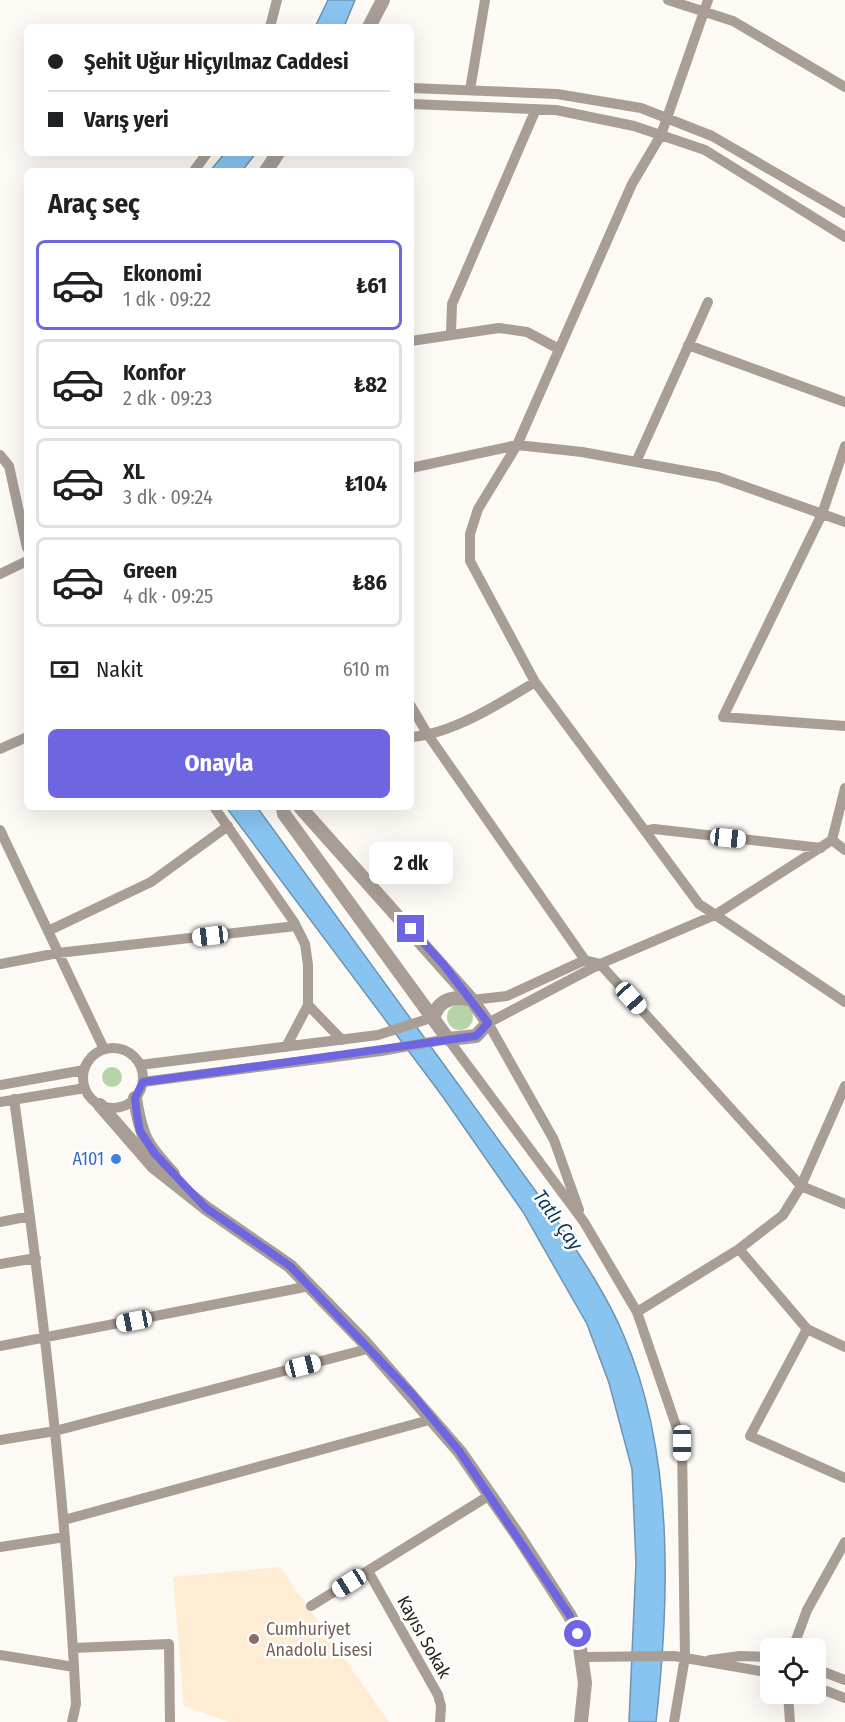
<!DOCTYPE html>
<html lang="tr">
<meta charset="utf-8">
<style>
:root{--surface:#fff;--page:#f2f2f2;--text:#202124;--muted:#757577;--line:#e0e0e0;--accent:#6d66e0}
body{margin:0;font-family:"Fira Sans Condensed",sans-serif;background:var(--page);color:var(--text);height:100vh;display:flex;flex-direction:column;font-size:22px;white-space:nowrap}
*{box-sizing:border-box;margin:0}
p{font-size:20px;color:var(--muted)}
.icon{flex:none;width:33px;height:33px;fill:none;stroke:currentColor;stroke-width:2;stroke-linecap:round;stroke-linejoin:round}
.map{position:relative;flex:1;overflow:hidden}
.drawer{position:absolute;left:24px;top:168px;width:390px;height:642px;display:flex;flex-direction:column;background:var(--surface);border-radius:9px;box-shadow:0 6px 24px #0002}
.drawer>*{flex:none}
.guide{position:absolute;left:24px;top:24px;width:390px;height:132px;border-radius:9px;box-shadow:0 6px 24px #0002;display:grid;align-content:center;height:132px;padding:0 24px;background:var(--surface)}
.buttons{position:absolute;left:760px;top:1638px;display:grid;gap:12px}
.buttons a{display:grid;place-items:center;width:66px;height:66px;border-radius:9px;background:var(--surface);box-shadow:0 6px 24px #0002;font-size:30px}
.end{position:absolute;width:27px;height:27px;margin:-14px;border:8px solid #6d66e0;background:#fff;box-shadow:0 0 0 3px #fff}
.from{border-radius:50%}
.bubble{position:absolute;height:42px;border-radius:9px;background:var(--surface);box-shadow:0 6px 24px #0002;font-size:20px;font-weight:700;line-height:42px;text-align:center}
.car{position:absolute;width:18px;height:36px;margin:-18px -9px;border-radius:8px;box-shadow:0 0 4px 2px #0007;background:linear-gradient(#fff 24%,#345 0 40%,#fff 0 76%,#345 0 86%,#fff 0)}
.guide b{display:flex;align-items:center;gap:21px;height:57px;font-size:22px}
.guide b+b{border-top:2px solid var(--line)}
.guide i{width:15px;height:15px;background:var(--text)}
ul{padding:0;list-style:none}
li{display:flex;align-items:center;gap:18px;height:90px;margin:0 12px 9px;padding:0 12px;border:3px solid var(--line);border-radius:9px}
li div{flex:1}
li b{display:block;font-size:22px}
li em{font-style:normal;font-weight:700}
li.current{border-color:var(--accent)}
li>.icon{width:54px;height:54px;stroke-width:1.5}
h2{padding:0 24px;font-size:27px;line-height:72px}
.pay{display:flex;align-items:center;gap:15px;height:66px;padding:0 24px;font-size:22px}
.pay p{margin-inline-start:auto}
.cta{display:flex;gap:12px;margin-top:auto;padding:12px 24px}
.cta a{flex:1;height:69px;border-radius:9px;background:var(--accent);color:#fff;font-size:24px;font-weight:700;line-height:69px;text-align:center}
.map>svg:first-child{display:block}
.built{fill:#ffecd3}
.green{fill:#b6d4a7}
.water{fill:#89c4f1;stroke:#6d94b1;stroke-width:1.5}
.lines{fill:none;stroke-linecap:round;stroke-linejoin:round}
.minor{stroke:#a89e95;stroke-width:10}
.tertiary{stroke:#a89e95;stroke-width:14}
.route{stroke:#6d66e0;stroke-width:8}
.shop-dot{fill:#3f7fe0;stroke:#fff;stroke-width:2}
.education-dot{fill:#8d6e63;stroke:#fff;stroke-width:2}
.labels{text-anchor:middle;dominant-baseline:central;stroke-width:5;stroke-linejoin:round;paint-order:stroke}
.shop-label{font-size:18px;fill:#366cbe;stroke:#fff;text-anchor:end}
.education-label{font-size:18px;fill:#785e54;stroke:#fff;text-anchor:start}
.street-label{font-size:18px;fill:#2b241b;stroke:#fff}
.water-label{font-size:20px;font-style:italic;fill:#0a3957;stroke:#fff}
</style>
<div class="map">
<svg width="845" height="1722" viewBox="0 0 845 1722">
<rect width="100%" height="100%" fill="#fdf9f4"/>
<path class="built" d="M280,1567L389,1722H229L184,1706L173,1577Z"/>
<path class="green" d="M447 1017a13 13 0 1 1 26 0a13 13 0 1 1-26 0Z
M102 1077a10 10 0 1 1 20 0a10 10 0 1 1-20 0Z"/>
<path class="water" d="M328,0H355L344,27H315Z
M225,153H256L242,171H210Z
M226,807H257L553,1215C579,1254 606,1293 624,1336C674,1453 670,1597 656,1722H629L636,1563L632,1469L609,1383L587,1324L523,1212L443,1097Z"/>
<g class="lines">
<path class="minor" d="M668,0L733,21L845,87
M270,27L277,0
M411,88L557,94L641,108L712,136L845,213
M470,90L485,0
M411,104L556,110L634,126L705,150L845,237
M194,171L207,153
M451,333L452,304L536,109
M411,341L499,328L527,332L559,349
M688,345L845,402
M845,446L822,514L723,717L845,726
M0,455L9,466L27,548
M636,462L708,302
M411,468L517,445L582,452L718,477L845,522
M0,574L27,561
M535,682L699,904L845,1002
M411,706L428,735L585,960L600,964L801,1186L845,1204
M411,737C452,734 501,703 535,682L470,561V534L478,509L517,445L632,184L661,135L708,0
M0,749L27,737
M214,807L294,922L305,944L308,965V1005L286,1047
M0,830L104,1049
M645,831L654,829L821,848
M832,840L845,788
M48,931L151,882L228,826
M0,964L58,953L296,926
M472,1000L507,996L585,960
M308,1005L342,1040
M83 1078a30 30 0 1 1 60 0a30 30 0 1 1-60 0Z
M140,1065L378,1035L434,1017
M143,1082L381,1051L448,1039L584,1222L637,1312L682,1443L685,1657L674,1722
M0,1085L84,1070
M14,1099C42,1300 66,1501 76,1704L72,1722
M0,1102L85,1088
M579,1210L554,1140L488,1023L600,964L715,915L832,840L845,850
M0,1222L30,1216
M739,1249L807,1329
M0,1264L36,1258
M637,1312L739,1249L783,1215L801,1186L845,1086
M0,1346L310,1286
M845,1347L807,1329L750,1436L845,1478
M0,1440L55,1431L371,1348
M64,1520L433,1419
M0,1547L65,1537
M368,1571L438,1695L441,1706L440,1722
M311,1606L490,1495
M73,1648L169,1644L170,1722
M793,1648L807,1610L845,1542
M0,1655L74,1667
M583,1657L674,1656L771,1673
M710,1660L740,1656L771,1657
M816,1669L845,1680
M816,1687L845,1698
M788,1694L790,1722"/>
<path class="tertiary" d="M369,27L383,0
M266,171L278,153
M283,807L284,814L448,1039L476,1036L488,1023L472,1000L300,807
M434,1017C438,999 456,995 472,1000
M135,1098C141,1137 146,1145 173,1174
M100,1105L153,1166L206,1208L290,1266L366,1344L460,1452L519,1537L570,1616L578,1634L585,1683L581,1722"/>
</g>
<g class="lines">
<path class="route" d="M411,929L443,964L488,1023L476,1036L143,1082L135,1098L137,1115L140,1131L155,1154L206,1208L290,1266L412,1394L460,1452L570,1616L578,1634"/>
</g>
<circle class="shop-dot" cx="116" cy="1159" r="6"/>
<circle class="education-dot" cx="254" cy="1639" r="6"/>
<g class="labels">
<g class="shop-label">
<text x="104" y="1159">A101</text>
</g>
<g class="education-label">
<text x="266" y="1629">Cumhuriyet<tspan x="266" dy="21">Anadolu Lisesi</tspan></text>
</g>
<g class="street-label">
<text transform="translate(424 1637) rotate(61)">Kayısı Sokak</text>
</g>
<g class="water-label">
<text transform="translate(558 1220) rotate(54)">Tatlı Çay</text>
</g>
</g>
</svg>
<div class="buttons">
<a><svg class="icon" aria-label="locate" viewBox="0 0 24 24"><circle cx="12" cy="12" r="6"/><path d="M12 2v4M12 18v4M2 12h4M18 12h4"/></svg></a>
</div>
<i class="end from" style="left:578px;top:1634px"></i>
<i class="end" style="left:411px;top:929px"></i>
<div class="bubble" style="left:369px;top:842px;width:84px">2 dk</div>
<i class="car" style="left:728px;top:838px;rotate:96deg"></i>
<i class="car" style="left:210px;top:936px;rotate:263deg"></i>
<i class="car" style="left:631px;top:998px;rotate:138deg"></i>
<i class="car" style="left:134px;top:1321px;rotate:259deg"></i>
<i class="car" style="left:303px;top:1366px;rotate:76deg"></i>
<i class="car" style="left:682px;top:1443px;rotate:180deg"></i>
<i class="car" style="left:349px;top:1583px;rotate:238deg"></i>
<div class="guide">
<b><i class="from"></i>Şehit Uğur Hiçyılmaz Caddesi</b>
<b><i></i>Varış yeri</b>
</div>
<section class="drawer">
<h2>Araç seç</h2>
<ul>
<li class="current"><svg class="icon" aria-label="car" viewBox="0 0 24 24"><path d="M5 17H2v-5l4-1 3-4h7l3 4 3 1v5h-3M9 17h6M6 11h13"/><circle cx="7" cy="17" r="2"/><circle cx="17" cy="17" r="2"/></svg><div><b>Ekonomi</b><p>1 dk · 09:22</p></div><em>₺61</em></li>
<li><svg class="icon" aria-label="car" viewBox="0 0 24 24"><path d="M5 17H2v-5l4-1 3-4h7l3 4 3 1v5h-3M9 17h6M6 11h13"/><circle cx="7" cy="17" r="2"/><circle cx="17" cy="17" r="2"/></svg><div><b>Konfor</b><p>2 dk · 09:23</p></div><em>₺82</em></li>
<li><svg class="icon" aria-label="car" viewBox="0 0 24 24"><path d="M5 17H2v-5l4-1 3-4h7l3 4 3 1v5h-3M9 17h6M6 11h13"/><circle cx="7" cy="17" r="2"/><circle cx="17" cy="17" r="2"/></svg><div><b>XL</b><p>3 dk · 09:24</p></div><em>₺104</em></li>
<li><svg class="icon" aria-label="car" viewBox="0 0 24 24"><path d="M5 17H2v-5l4-1 3-4h7l3 4 3 1v5h-3M9 17h6M6 11h13"/><circle cx="7" cy="17" r="2"/><circle cx="17" cy="17" r="2"/></svg><div><b>Green</b><p>4 dk · 09:25</p></div><em>₺86</em></li>
</ul>
<div class="pay"><svg class="icon" aria-label="cash" viewBox="0 0 24 24"><path d="M3 7h18v10H3z"/><circle cx="12" cy="12" r="2"/></svg>Nakit<p>610 m</p></div>
<div class="cta"><a>Onayla</a></div>
</section>
</div>
